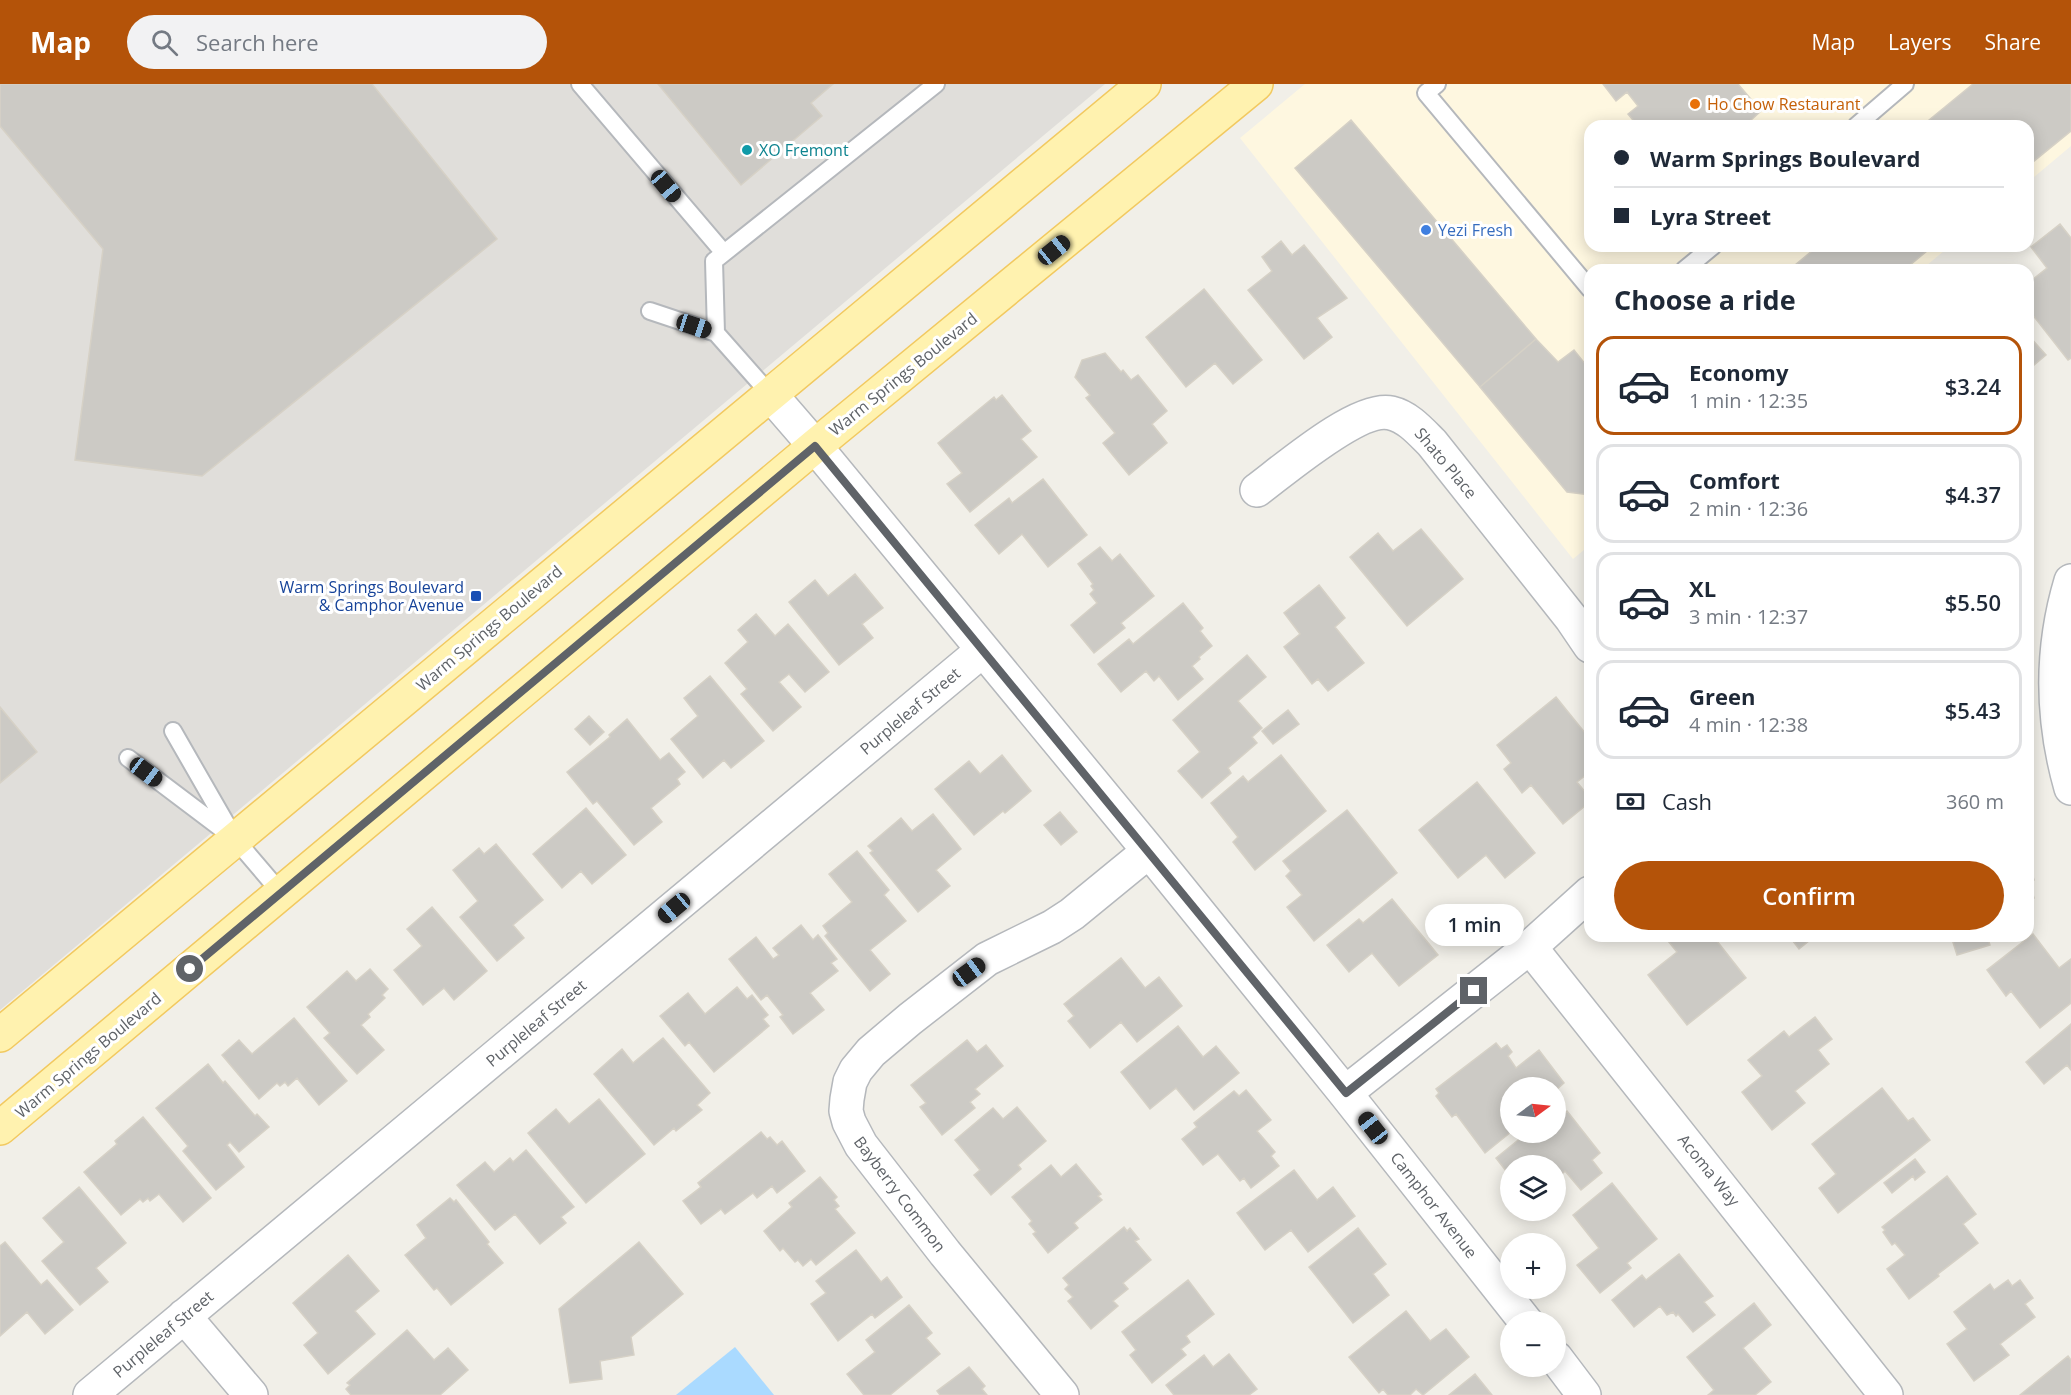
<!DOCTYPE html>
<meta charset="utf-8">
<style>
:root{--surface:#fff;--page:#f2f2f3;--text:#1f2937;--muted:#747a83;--line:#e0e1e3;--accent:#b45309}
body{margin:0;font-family:"Open Sans",sans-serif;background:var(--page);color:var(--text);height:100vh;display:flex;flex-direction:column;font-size:22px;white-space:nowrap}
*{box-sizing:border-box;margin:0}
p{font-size:20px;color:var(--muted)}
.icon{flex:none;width:33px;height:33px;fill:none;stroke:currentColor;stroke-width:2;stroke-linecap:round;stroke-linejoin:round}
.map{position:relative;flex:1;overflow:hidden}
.drawer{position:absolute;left:1584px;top:180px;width:450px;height:678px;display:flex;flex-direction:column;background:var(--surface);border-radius:18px;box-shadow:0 3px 15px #0003}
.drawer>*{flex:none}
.banner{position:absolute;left:1584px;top:36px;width:450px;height:132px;border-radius:18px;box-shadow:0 3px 15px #0003;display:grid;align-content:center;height:132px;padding:0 30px;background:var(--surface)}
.needle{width:39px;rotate:75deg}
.buttons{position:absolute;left:1500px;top:993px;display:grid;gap:12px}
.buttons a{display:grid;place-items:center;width:66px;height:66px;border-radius:50%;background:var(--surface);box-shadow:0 3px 15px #0003;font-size:30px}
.end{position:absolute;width:27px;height:27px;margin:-14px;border:8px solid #5f6368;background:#fff;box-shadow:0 0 0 3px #fff}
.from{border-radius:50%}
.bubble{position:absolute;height:42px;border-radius:21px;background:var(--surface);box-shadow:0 3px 15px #0003;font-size:20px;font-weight:600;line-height:42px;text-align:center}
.car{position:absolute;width:18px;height:36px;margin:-18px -9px;border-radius:8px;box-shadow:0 0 4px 2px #0007;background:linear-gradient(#222 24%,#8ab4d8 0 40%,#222 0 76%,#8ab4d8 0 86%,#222 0)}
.banner b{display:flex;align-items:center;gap:21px;height:57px;font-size:22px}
.banner b+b{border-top:2px solid var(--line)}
.banner i{width:15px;height:15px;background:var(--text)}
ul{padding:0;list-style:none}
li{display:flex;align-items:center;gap:18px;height:99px;margin:0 12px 9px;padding:0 18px;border:3px solid var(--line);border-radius:18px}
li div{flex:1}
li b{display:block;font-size:22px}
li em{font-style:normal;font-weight:600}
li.active{border-color:var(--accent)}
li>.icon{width:54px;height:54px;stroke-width:1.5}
h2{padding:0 30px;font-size:27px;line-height:72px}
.pay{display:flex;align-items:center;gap:15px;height:66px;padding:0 30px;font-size:22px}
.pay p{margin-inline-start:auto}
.action{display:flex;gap:12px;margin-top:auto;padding:12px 30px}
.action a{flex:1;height:69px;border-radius:36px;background:var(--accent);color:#fff;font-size:24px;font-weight:600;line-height:69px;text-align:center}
header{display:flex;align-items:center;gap:36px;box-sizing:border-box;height:84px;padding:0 30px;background:var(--accent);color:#fff}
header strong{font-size:28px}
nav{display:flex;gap:33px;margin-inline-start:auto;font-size:21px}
.search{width:420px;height:54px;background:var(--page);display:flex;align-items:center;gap:15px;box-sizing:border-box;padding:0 21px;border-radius:33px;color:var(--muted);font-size:22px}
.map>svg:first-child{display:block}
.commercial{fill:#fef7e0}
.industrial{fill:#e0deda}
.water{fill:#aadaff}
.building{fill:#cccac5;stroke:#d6d1c6;stroke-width:1.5}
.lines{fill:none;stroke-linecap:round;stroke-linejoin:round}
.service-casing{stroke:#b5b8bc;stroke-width:20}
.minor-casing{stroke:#b5b8bc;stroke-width:36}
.primary-casing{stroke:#f2c960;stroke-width:36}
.service{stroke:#fff;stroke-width:16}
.minor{stroke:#fff;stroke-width:33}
.primary{stroke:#fff2af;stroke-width:33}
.route{stroke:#5f6368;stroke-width:8}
.food-dot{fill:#e8710a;stroke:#fff;stroke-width:2}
.culture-dot{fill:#0f9aa8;stroke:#fff;stroke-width:2}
.shop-dot{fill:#3f7fe0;stroke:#fff;stroke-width:2}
.transit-dot{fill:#1a4fb4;stroke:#fff;stroke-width:2}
.labels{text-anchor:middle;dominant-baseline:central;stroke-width:6;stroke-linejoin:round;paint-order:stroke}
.food-label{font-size:16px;fill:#c56008;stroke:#fff;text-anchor:start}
.culture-label{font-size:16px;fill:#0d838f;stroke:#fff;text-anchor:start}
.shop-label{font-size:16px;fill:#366cbe;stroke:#fff;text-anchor:start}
.street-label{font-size:16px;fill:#5f6368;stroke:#fff}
.transit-label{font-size:16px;fill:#164399;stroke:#fff;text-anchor:end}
</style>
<header>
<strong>Map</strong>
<div class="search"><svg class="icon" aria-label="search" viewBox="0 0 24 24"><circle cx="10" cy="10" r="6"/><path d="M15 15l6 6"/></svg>Search here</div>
<nav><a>Map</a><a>Layers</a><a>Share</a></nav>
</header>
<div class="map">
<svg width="2071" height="1311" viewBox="0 0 2071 1311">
<rect width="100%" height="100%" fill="#f1efe8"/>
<path class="commercial" d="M1305,0H2071V62L2028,98V42H1590V162H1950L1921,186H1590V461L1573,475L1240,54Z"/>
<path class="industrial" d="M0,0H1105L0,926Z"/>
<path class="water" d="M735,1263L774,1311H676Z"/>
<path class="building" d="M0,0H372L497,155L202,392L75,376L103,165L0,42Z
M658,0H833L811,19L822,32L741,101Z
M1603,0H1738L1761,27L1750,37L1754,42H1638L1628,30L1638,22L1627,8L1616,17Z
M1973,0H2071V47L2028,82V42H1934L1929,36Z
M1351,36L1536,255L1480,303L1295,84Z
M2060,140L2071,154V274L2068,276L2028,225V199L2047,184L2031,163Z
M1281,157L1292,171L1304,161L1347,214L1317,234L1332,253L1304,275L1248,206L1272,187L1262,173Z
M1818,162H1933L1904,186H1789Z
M1204,205L1262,276L1233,300L1215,279L1186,303L1146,253Z
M2028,251L2046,271L2028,286Z
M1536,255L1558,278L1574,266L1590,286V411L1567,408L1480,303Z
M1105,269L1121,288L1123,286L1131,296L1138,291L1167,327L1152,340L1167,359L1129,391L1103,359L1115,349L1086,314L1090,311L1075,293L1082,276Z
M1002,311L1031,347L1021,355L1037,373L970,428L947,400L962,389L938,359L994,313L996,316Z
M1043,395L1087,451L1048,483L1022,450L999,470L975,441L1009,414L1012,419Z
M1421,445L1463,495L1407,542L1350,473L1378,449L1393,467Z
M1100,463L1112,477L1120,470L1154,512L1121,539L1125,544L1094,569L1071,541L1097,519L1090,510L1094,506L1091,502L1093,500L1078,480Z
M855,490L883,524L862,540L873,554L839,581L789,518L815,496L828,512Z
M1319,501L1345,534L1335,543L1364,579L1328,607L1318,595L1312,600L1284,563L1300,550L1284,529Z
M1183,519L1203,544L1200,547L1212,562L1199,573L1200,575L1192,582L1203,595L1178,616L1159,592L1154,597L1146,587L1121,608L1098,580L1129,555L1133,560Z
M756,530L775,552L788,540L829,588L805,608L789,590L779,598L801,623L773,647L741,610L747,605L725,579L748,558L738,546Z
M1247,571L1266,593L1238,617L1262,644L1252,653L1257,659L1228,684L1231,689L1202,714L1178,687L1200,668L1173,636Z
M710,592L764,657L731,684L724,676L703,694L671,655L698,632L684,614Z
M1556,613L1590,655V688L1577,698L1590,714V718L1563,740L1531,701L1522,709L1504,685L1511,679L1497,661Z
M0,623L37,668L0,699Z
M1288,626L1299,640L1273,660L1262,647Z
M589,632L604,648L590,661L575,645Z
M627,635L660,676L669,669L685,688L677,695L680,700L651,724L662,738L634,761L597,717L593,720L567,688L610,653L609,651Z
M1002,671L1031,707L1005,729L1003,727L974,751L935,705L969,677L980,690Z
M1281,671L1326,727L1255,786L1233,758L1238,753L1211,719L1243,692L1248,698Z
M1477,698L1535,769L1505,794L1486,771L1458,794L1419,746Z
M586,724L626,771L592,800L581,787L562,804L533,770Z
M1347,726L1397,789L1314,857L1287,823L1302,811L1286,792L1291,787L1283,777Z
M1060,728L1077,748L1061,761L1044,741Z
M933,730L961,765L936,786L950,802L918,828L870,769L873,767L868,762L901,734L912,747Z
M496,760L543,816L513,841L524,854L497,877L460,833L478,817L453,786L479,764L484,770Z
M857,767L889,806L884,811L906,837L870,866L890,890L870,907L825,852L828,849L823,842L852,818L829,790Z
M2028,776L2034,796L2029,797L2034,814L2028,816Z
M1392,815L1438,871L1399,902L1372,869L1349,888L1327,861L1359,835L1363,839Z
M432,823L487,887L454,916L444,904L423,921L394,886L422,862L407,845Z
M801,841L813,856L818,851L837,875L831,879L838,887L810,909L824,926L793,950L780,933L783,931L767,911L761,916L729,875L756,853L773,875L779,871L773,864Z
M2033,850L2059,884L2071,875V919L2040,944L2011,907L2006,912L1987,886Z
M1664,852H1713L1746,894L1687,941L1648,891L1677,868Z
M1789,852H1815L1799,865Z
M1951,852H1987L1990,861L1957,871Z
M1121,874L1145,904L1159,893L1182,922L1137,958L1121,938L1090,964L1068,937L1074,932L1064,920Z
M370,885L388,905L382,911L385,914L368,930L370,933L361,941L384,966L357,990L324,954L330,949L307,923L347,887L356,897Z
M737,903L747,915L752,911L768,931L763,935L769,942L714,988L689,958L685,962L660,932L688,909L705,930Z
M1815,933L1832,955L1818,966L1829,980L1795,1007L1805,1019L1772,1046L1742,1008L1762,992L1748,976L1784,947L1789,953Z
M294,934L347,997L319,1021L297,994L288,1002L285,998L280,1002L277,999L259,1015L222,971L239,956L252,970Z
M2071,940V986L2067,981L2044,1000L2026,978Z
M1178,942L1203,973L1216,962L1239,989L1194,1026L1176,1004L1150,1025L1121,988Z
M663,954L710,1009L697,1021L702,1026L676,1047L674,1044L654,1061L594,990L622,965L633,979Z
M967,956L977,968L986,961L1003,982L975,1005L980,1010L970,1018L975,1024L942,1051L920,1023L926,1019L911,1001Z
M1496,959L1501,965L1507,961L1512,968L1508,972L1516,984L1539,966L1564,999L1556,1006V1004H1510L1511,1048L1485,1069L1456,1030L1452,1033L1436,1012L1439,1009L1436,1005Z
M208,980L223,999L225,997L255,1032L257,1030L269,1043L239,1068L230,1058L227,1061L244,1083L216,1106L183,1067L188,1062L156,1024Z
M1882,1004L1908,1037L1913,1034L1930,1056L1838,1129L1819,1104L1836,1090L1812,1060Z
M1246,1006L1271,1036L1257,1047L1275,1068L1271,1072L1279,1082L1251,1104L1244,1094L1240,1097L1218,1070L1203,1081L1182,1055L1197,1043L1194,1039L1234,1007L1239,1012Z
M599,1015L645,1070L586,1119L528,1049L556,1025L569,1040Z
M1017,1023L1046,1057L1018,1081L1021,1085L991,1111L974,1091L980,1086L955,1056L993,1024L1003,1035Z
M1567,1027L1600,1069L1592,1076L1602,1089L1581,1106L1565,1087L1562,1090L1557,1085L1556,1087V1082L1547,1080L1545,1082H1510V1092L1496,1074L1528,1048L1534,1054L1540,1048H1556V1036Z
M143,1033L211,1114L183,1138L159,1110L150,1117L148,1114L143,1118L140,1115L121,1131L84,1088L117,1060L115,1057Z
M761,1048L767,1055L770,1053L777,1061L782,1057L805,1087L777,1109L772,1102L757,1114L753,1109L725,1130L721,1125L701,1140L683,1117L701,1103L698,1099Z
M526,1066L574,1123L561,1133L566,1139L540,1160L515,1130L495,1146L457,1101L485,1078L494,1088L510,1074L513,1078Z
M1915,1075L1925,1088L1915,1096L1913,1092L1892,1109L1884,1099Z
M1076,1080L1101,1110L1098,1112L1102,1116L1074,1139L1078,1144L1048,1169L1033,1150L1036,1148L1029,1140L1032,1137L1012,1113L1051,1081L1061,1093Z
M1294,1086L1317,1116L1333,1103L1355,1132L1308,1168L1291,1146L1265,1166L1237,1129Z
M1947,1092L1976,1130L1963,1140L1978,1159L1938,1190L1939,1192L1909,1215L1887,1185L1905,1171L1895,1159L1892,1161L1883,1148L1885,1146L1882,1143Z
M820,1093L837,1113L834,1116L839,1122L835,1125L855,1149L816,1181L811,1175L803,1182L798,1176L795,1178L783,1164L780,1167L764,1147L792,1123L789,1119Z
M1612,1099L1657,1155L1627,1179L1631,1184L1600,1209L1577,1181L1599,1164L1573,1131Z
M79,1103L126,1159L96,1184L108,1198L80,1221L42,1177L64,1158L43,1134Z
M450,1114L454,1118L456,1116L489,1158L487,1160L503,1179L451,1221L437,1204L434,1206L405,1171L426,1154L417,1141Z
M1124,1143L1127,1147L1130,1144L1139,1155L1135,1157L1151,1176L1123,1199L1128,1205L1113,1217L1118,1222L1091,1245L1068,1217L1073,1213L1065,1205L1069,1201L1063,1194Z
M1358,1144L1386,1180L1373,1190L1389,1211L1353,1239L1309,1183Z
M5,1158L41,1201L47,1196L73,1226L45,1250L27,1228L0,1252V1162Z
M639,1158L683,1210L631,1253L634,1271L600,1277L602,1295L570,1299L559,1225Z
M856,1166L881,1198L887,1193L902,1213L875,1234L872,1230L838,1257L811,1220L826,1209L816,1197Z
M1679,1170L1713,1212L1704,1218L1715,1231L1693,1248L1678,1230L1676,1232L1673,1228L1667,1231L1660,1222L1634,1243L1612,1216L1642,1191L1646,1196Z
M348,1171L379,1207L355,1227L375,1250L328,1290L304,1261L318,1249L293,1219Z
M1188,1196L1214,1230L1186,1252L1190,1258L1181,1265L1186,1271L1152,1299L1130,1271L1136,1266L1122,1248Z
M2008,1196L2012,1202L2020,1196L2033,1214L2025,1220L2035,1233L2000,1260L2009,1271L1974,1297L1947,1260L1967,1245L1954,1228L1990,1200L1994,1206Z
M1754,1219L1771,1241L1743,1264L1771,1298L1755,1311H1708L1714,1306L1687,1273Z
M909,1221L932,1249L926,1254L940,1270L890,1311H864L847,1290L875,1268L866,1256Z
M1406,1227L1430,1257L1446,1245L1469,1273L1423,1311L1416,1305L1410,1311H1388L1383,1305L1379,1309L1349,1273Z
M407,1246L434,1276L448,1264L468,1286L440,1311H351L346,1305L350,1301L347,1299Z
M1229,1270L1257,1305L1249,1311H1174L1166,1301L1204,1271L1213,1283Z
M2068,1272L2071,1276V1311H2020Z
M969,1283L985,1302L982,1305L987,1311H940L937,1307Z
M1475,1290L1492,1311H1449Z"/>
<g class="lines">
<defs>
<path id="service" d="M580,0L724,169
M1437,0L1426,9L1590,205
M1856,42L1905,0
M1684,186L1713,162
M650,227L716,249
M770,310L716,249L714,177L936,0
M173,647L235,755L281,809
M128,674L230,751"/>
<path id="minor" d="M770,310L815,362L1149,767L1345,1009L1526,1238
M1257,406C1284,386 1359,321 1391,329C1408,333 1420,347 1432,359L1571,534L1590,562
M2071,497C2050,567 2051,634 2071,704
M1530,863L1886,1311
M1345,1009L1530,863L1590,809
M184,1232L251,1311
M1556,1274L1584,1311
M90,1311L983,566
M1062,1311L945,1169L861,1061L849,1038L846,1027L847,1015L850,998L856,986L871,968L910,935L987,875L1052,843L1072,830L1149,767"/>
<path id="primary" d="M0,951L1144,0
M0,1044L815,362L1256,0"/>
</defs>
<use href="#service" class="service-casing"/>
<use href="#minor" class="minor-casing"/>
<use href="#primary" class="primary-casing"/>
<use href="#service" class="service"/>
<use href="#minor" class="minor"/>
<use href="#primary" class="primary"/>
</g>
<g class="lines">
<path class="route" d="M190,885L815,362L1346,1009L1474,907"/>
</g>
<circle class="food-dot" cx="1695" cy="20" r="6"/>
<circle class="culture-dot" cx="747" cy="66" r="6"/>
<circle class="shop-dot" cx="1426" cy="146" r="6"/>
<rect class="transit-dot" x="470" y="506" width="12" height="12" rx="3"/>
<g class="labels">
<g class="food-label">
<text x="1707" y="20">Ho Chow Restaurant</text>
</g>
<g class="culture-label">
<text x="759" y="66">XO Fremont</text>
</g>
<g class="shop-label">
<text x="1438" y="146">Yezi Fresh</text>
</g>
<g class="street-label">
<text transform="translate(903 290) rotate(-39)">Warm Springs Boulevard</text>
<text transform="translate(1446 379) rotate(50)">Shato Place</text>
<text transform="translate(489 544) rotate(-40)">Warm Springs Boulevard</text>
<text transform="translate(910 627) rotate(-40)">Purpleleaf Street</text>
<text transform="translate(536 939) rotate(-40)">Purpleleaf Street</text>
<text transform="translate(88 971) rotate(-40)">Warm Springs Boulevard</text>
<text transform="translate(1709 1086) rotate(51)">Acoma Way</text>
<text transform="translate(900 1110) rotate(53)">Bayberry Common</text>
<text transform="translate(1434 1121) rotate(52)">Camphor Avenue</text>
<text transform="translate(163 1250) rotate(-40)">Purpleleaf Street</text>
</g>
<g class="transit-label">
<text x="464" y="503">Warm Springs Boulevard<tspan x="464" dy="18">&amp; Camphor Avenue</tspan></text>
</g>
</g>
</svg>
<div class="buttons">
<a><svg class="needle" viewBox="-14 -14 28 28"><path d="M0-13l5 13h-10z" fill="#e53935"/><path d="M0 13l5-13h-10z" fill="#747a83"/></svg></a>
<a><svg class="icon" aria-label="layers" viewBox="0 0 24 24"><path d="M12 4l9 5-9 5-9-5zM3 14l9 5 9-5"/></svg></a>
<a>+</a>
<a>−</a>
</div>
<i class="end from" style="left:190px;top:885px"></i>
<i class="end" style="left:1474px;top:907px"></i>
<div class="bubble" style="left:1425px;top:820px;width:99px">1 min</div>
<i class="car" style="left:666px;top:102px;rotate:140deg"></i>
<i class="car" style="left:1054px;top:166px;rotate:51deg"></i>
<i class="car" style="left:694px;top:242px;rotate:108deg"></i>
<i class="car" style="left:146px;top:688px;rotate:127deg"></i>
<i class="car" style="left:674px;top:824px;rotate:230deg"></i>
<i class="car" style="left:969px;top:888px;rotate:54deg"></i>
<i class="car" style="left:1373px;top:1044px;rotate:322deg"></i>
<div class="banner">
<b><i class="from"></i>Warm Springs Boulevard</b>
<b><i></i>Lyra Street</b>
</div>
<section class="drawer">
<h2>Choose a ride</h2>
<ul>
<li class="active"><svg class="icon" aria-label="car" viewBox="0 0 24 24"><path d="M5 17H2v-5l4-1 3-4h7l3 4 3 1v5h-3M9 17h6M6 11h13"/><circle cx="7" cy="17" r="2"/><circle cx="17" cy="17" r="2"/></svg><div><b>Economy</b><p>1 min · 12:35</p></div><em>$3.24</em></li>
<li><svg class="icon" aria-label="car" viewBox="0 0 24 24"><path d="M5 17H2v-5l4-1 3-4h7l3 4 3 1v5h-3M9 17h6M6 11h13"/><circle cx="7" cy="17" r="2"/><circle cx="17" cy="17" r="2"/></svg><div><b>Comfort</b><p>2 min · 12:36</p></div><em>$4.37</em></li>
<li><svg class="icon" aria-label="car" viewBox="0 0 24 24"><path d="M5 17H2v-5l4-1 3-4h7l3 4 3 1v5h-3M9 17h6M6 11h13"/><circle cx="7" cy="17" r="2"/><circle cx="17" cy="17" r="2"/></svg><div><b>XL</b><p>3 min · 12:37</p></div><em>$5.50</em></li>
<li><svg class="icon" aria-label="car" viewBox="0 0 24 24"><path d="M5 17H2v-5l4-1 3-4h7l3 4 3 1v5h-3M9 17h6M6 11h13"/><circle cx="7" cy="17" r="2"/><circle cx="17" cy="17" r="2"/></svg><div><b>Green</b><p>4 min · 12:38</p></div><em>$5.43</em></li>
</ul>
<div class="pay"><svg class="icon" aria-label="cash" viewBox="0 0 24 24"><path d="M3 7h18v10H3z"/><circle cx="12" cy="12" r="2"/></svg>Cash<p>360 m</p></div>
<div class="action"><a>Confirm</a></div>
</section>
</div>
